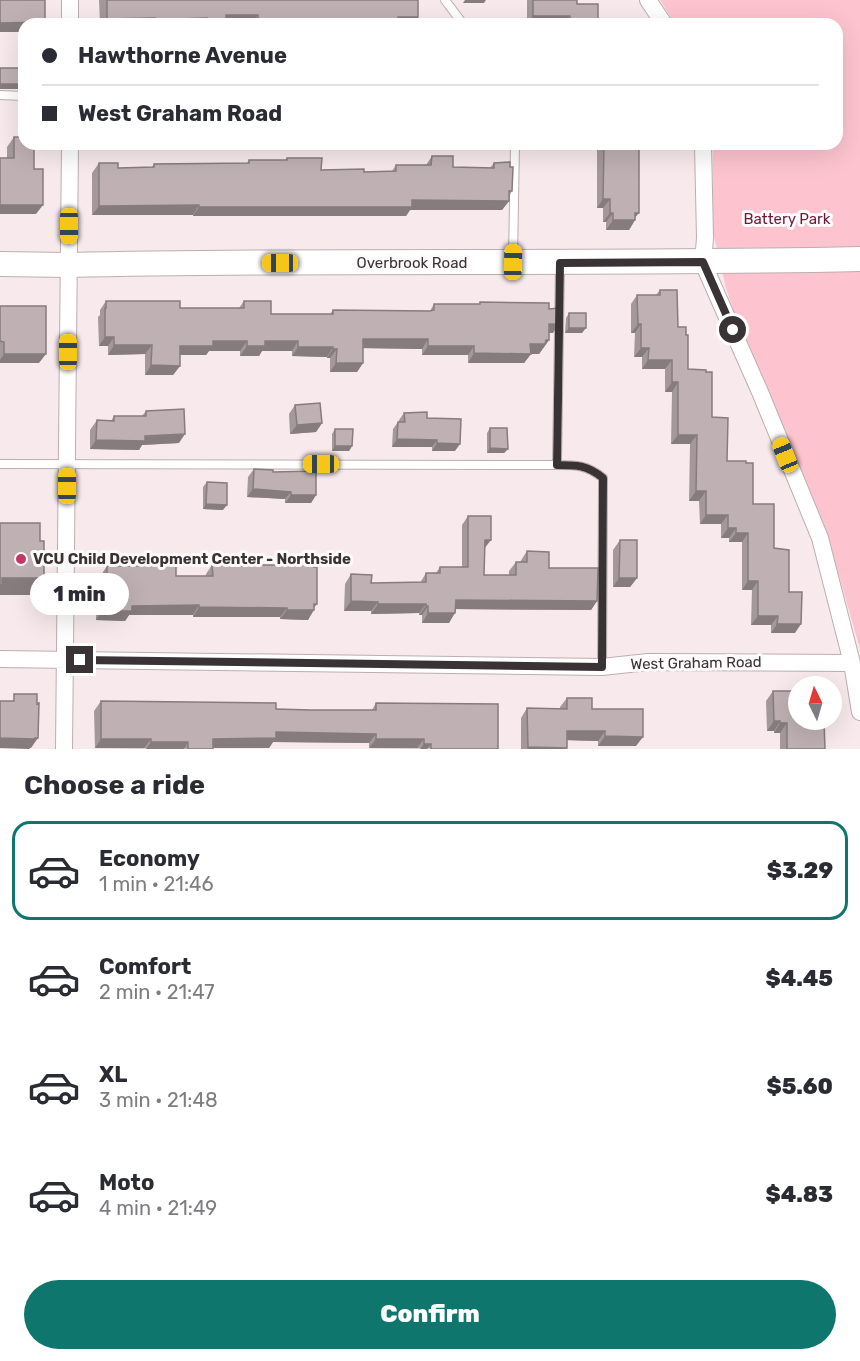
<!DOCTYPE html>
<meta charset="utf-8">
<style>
:root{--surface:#fff;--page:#f7f7f7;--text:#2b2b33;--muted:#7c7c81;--line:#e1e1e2;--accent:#0f766e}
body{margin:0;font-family:Rubik,sans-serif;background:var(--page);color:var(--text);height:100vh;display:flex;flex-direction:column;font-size:22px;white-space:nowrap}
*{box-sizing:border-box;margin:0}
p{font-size:20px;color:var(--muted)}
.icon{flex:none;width:33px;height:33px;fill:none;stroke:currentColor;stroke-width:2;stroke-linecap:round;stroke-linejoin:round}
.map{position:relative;height:749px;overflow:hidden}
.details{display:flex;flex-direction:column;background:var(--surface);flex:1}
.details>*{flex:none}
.hud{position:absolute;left:18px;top:18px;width:825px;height:132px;border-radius:18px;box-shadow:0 6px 24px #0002;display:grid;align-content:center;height:132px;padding:0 24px;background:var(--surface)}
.needle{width:39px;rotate:355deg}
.tools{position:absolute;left:788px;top:676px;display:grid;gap:12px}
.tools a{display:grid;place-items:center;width:54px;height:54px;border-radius:50%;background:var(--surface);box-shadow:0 6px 24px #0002;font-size:30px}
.end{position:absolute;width:27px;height:27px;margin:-14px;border:8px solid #393335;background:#fff;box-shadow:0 0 0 3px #fff}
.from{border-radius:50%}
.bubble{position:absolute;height:42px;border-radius:21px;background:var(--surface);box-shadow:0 6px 24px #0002;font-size:20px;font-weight:800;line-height:42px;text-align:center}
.car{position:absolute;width:18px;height:36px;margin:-18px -9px;border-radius:8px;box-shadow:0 0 4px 2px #0007;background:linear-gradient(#f5c518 24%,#345 0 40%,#f5c518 0 76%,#345 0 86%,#f5c518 0)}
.hud b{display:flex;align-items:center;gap:21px;height:57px;font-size:22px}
.hud b+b{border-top:2px solid var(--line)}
.hud i{width:15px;height:15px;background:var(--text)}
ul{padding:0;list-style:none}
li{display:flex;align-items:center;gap:18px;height:99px;margin:0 12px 9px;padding:0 12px;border:3px solid transparent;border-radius:18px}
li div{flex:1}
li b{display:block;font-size:22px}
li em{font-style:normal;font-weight:800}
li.selected{border-color:var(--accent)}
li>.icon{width:54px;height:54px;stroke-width:1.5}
h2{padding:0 24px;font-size:27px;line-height:72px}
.cta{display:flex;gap:12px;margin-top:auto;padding:12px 24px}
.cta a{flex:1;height:69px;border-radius:36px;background:var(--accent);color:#fff;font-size:24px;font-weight:800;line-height:69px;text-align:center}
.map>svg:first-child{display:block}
.green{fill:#fdc4d0}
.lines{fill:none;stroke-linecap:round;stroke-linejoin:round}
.lane-casing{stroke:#bcaeb0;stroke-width:10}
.street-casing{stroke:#bcaeb0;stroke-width:18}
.secondary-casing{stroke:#bcaeb0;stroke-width:26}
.lane{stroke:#fff;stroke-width:8}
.street{stroke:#fff;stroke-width:16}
.secondary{stroke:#fff;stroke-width:24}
.wall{fill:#a4989a}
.shaded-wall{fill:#867c7d}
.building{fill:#bfb1b3;stroke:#867c7d;stroke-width:1.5}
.route{stroke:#393335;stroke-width:8}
.poi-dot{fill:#c33667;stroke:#fdfafb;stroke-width:2}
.labels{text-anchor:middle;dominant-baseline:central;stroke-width:6;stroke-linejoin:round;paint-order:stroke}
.park-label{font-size:15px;fill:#6d1a37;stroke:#fdfafb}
.street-label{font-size:15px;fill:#393335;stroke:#fdfafb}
.poi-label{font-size:15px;font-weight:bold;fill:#393335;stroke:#fdfafb;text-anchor:start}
</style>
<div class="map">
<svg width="860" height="749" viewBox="0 0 860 749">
<rect width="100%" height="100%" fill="#f8eaec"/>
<path class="green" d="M660,0H860V649L827,534L736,319L726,288L713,232V144H837V24H675Z"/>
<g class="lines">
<defs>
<path id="lane" d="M445,0L463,24
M0,95L24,96
M513,259L515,144
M0,464L557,465C577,465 587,465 603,478L602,667
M557,465L560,264"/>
<path id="street" d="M70,0V24
M648,0L664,24
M703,144L705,238L703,263L760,392L820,538L852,663L860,712
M0,659L602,667L648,662L852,663
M64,749L70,144"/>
<path id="secondary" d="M0,264L69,265C333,259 596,265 860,259"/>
</defs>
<use href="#lane" class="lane-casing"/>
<use href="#street" class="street-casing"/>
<use href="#secondary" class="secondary-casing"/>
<use href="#lane" class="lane"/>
<use href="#street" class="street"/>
<use href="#secondary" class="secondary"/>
</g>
<path class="wall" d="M99,0H418V17L413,24H100Z
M527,0H577V4L598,24H527Z
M14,137L34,169L36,214H0V158H7V147Z
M597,144H639L635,220L629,230H606V222H603V208H597Z
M432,156L453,167L490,168L494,163L512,191L509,196V201L502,210H410L406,216H193V215H92V173L99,163L118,168L152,167L154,164L247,163L249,160H285L287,158L321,170L364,172L392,171L396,165H426Z
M660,290L678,327L688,369L712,417L727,461L753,504L774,548L789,592L795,633H771V625H751L752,590H742V542H729V538H721V524H700L699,501H689L690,444H671L672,392H665V369H642V357H634L635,333H631V304L637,295H656Z
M106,301L180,308H239L244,301L271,314H330L333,310L430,311L434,304H479L480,302L549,309L553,333H549V340L539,354H531L524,363H468V355H422V349L363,348V363L357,372H330V358H327V357L292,356V351H262L259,356H240V351H209L206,355H180V366L173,375H145V354L108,355V346H99L98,317L100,315V310Z
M0,306L39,363H0Z
M569,313L582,333H565L566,318Z
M295,405L322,423L316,432L290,434L289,414Z
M146,411L179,443L142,445L139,450L90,449V430L97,420L111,421L114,416H142Z
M404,413L427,418L455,451H432V447H392L393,429L398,422H399V420Z
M490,428L508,449L504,453H487V433Z
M335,429L352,446L349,451H332V434Z
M254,469L273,472L316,495L311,503H285V499L247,497L248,477Z
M207,482L223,510L203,509V487Z
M468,516L485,548L484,575H509V571L516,562H520L527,551L549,568L597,601L591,610L455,609L449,623H422V615H419V613L371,614V611H344L345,584L351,574L371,583H420L426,573H436L440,567H462V525Z
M620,540L637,578L630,587H613V550Z
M244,559L261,565H296L298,563L314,607L308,620L280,619V617H193V615H129L125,621L96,620V600L101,593V575L107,566H150L152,562L176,576H206V574L212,565H239Z
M773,691L825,749H780V733H774V731H767L766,701Z
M567,698L592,709L636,746H598V741L567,740L566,749H521V718L527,708L560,709V707Z
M101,701L310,710H372L376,703L498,749L369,748V743L273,742L269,748H213V749L95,748L94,711Z"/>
<path class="shaded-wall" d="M465,0H486L484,3H463Z
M226,15H258L252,24H220Z
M533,16H570L564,24H528Z
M398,17H418L413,24H394Z
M155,18L150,24H104L107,19Z
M207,18L203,24H173L177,19Z
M258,19L342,20L339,24H255Z
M45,22L43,24H24V32H0V23Z
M0,84H24V89H0Z
M603,199H610L603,208H597Z
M412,200L509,201L502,210H410L406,216H193L199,207Z
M0,205H43L36,214H0Z
M199,205L193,215H92L99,206Z
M610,213H613L606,222H603Z
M635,213H639L633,220H635L629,230H606L613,220Z
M549,324H559L553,333H542Z
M638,324H641L635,333H631Z
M569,328H586L582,333H565Z
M105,337H114L108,346H99Z
M363,339H428L422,349L357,348Z
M546,340H549L539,354H525H531L524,363H468L474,353L530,344Z
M213,341H247L240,351H209L206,355H173L180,346Z
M265,341H298L292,351H262L259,356H240L247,346Z
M114,345H152L145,354L108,355Z
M428,346H474L468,355H422Z
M298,347H333L327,357L292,356Z
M641,348H649L642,357H634Z
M333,349H337L330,358H327Z
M4,354H46L39,363H0V360Z
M648,360H672L665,369H642Z
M336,363H363L357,372H330Z
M151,365L180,366L173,375H145Z
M672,382H678L672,392H665Z
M322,423L316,432L290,434L297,425Z
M185,434L179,443L142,445L139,450L90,449L96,440Z
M678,435H697L690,444H671Z
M397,439L437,440L432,447H392Z
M437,443L460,444L455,451H432Z
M335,446H352L349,451H332Z
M490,448L508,449L504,453H487Z
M253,489L291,492L285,499L247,497Z
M696,491H706L699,501H689Z
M291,495H316L311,503H285Z
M206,504L227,505L223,510L203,509Z
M706,515H728L721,524H700Z
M728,528H736L729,538H721Z
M736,533H748L742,542H729Z
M485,540H491L484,549Z
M2,578H44L32,595H0V581Z
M619,578H637L630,587H613Z
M748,581H758L752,590H742Z
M456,600L597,601L591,610L449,609Z
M351,601L378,602L371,611H344Z
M314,604H317L312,610H314L308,620L280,619L287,610Z
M378,604H426L419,613L371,614Z
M199,605L193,615H129L125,621L96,620L102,611L132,606Z
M426,606H428L422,615H419Z
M199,607L287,608L280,617H193Z
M428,613H455L449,623H422Z
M758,616H778L771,625H751Z
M777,624H801L795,633H771Z
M774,721H780L774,731H767Z
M780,723H787L780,733H774Z
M567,731H605L598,741L560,740Z
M276,732L376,734L369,743L273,742L269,748H207L213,739Z
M605,736L643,737L636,746H598Z
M0,738H38L31,748H30L29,749L0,748Z
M101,739H151L144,748H95Z
M376,739H424L417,748H369Z
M151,742H188L184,749H146Z
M424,744H431L427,749H420Z
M528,747L567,748L566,749H527Z"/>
<path class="building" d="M0,0H45V22L0,23Z
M107,0H418V17H398V24H367L342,23V20L258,19V15H226V24H207V18L177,19V24H155V18L107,19Z
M533,0H577V4H598V24H570V16H533Z
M0,68H24V84H0Z
M14,137H24V144H34V169H43V205H0V158H14Z
M604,144H639V213H635V220H613V213H610V199H603Z
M432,156H453V167L494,168V163L510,162V167H513L512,191H509V201L412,200V207H199V205L99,206V163H118V168L154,167V164L249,163V160H287V158H322L321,170L364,169V172L396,171V165H431Z
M660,290H677L678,327H686V335H688V369L706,370V372H712V417L728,418L727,461H746V463H753V504H774V548L789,550V592H802L801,624H777L778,616H758V581H748V533H736V528H728V515H706V491H696L697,435H678V382H672V360H648L649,348H641V324H638L637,295H660Z
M106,301H180V308H244V301H271V314H333V310L430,311L434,310V304H480V302L549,303V309L559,308V324H549V340H546L545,344H530L531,354L474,353V346H428V339H363V363H336L337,349H333V347H298V341H265V346H247V341H213V346H180V366L151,365L152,345H114V337H105V308H106Z
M0,306H46V354H4V342L0,341Z
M569,313H586V328H569Z
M320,403L322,423L297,425L295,405Z
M184,409L185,434L145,436V441L96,440L97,420L114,421V416H146V411Z
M427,412V418L461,419L460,444L437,443V440L397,439L398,422H405L404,413Z
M490,428H507L508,449L490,448Z
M335,429H353L352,446H335Z
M254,469L273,470V472L316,471V495H291V492L253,489Z
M207,482L227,483V505L206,504Z
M468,516H491V540H485L484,575H516V562H527V551L549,552V568H598L597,601L456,600L455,613H428V606H426V604H378V602L351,601V574L372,575L371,583L426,582V573H440V567H468Z
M0,523H40V541H44V578H2V585H0Z
M620,540H637V578H619Z
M244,559H261V565H298V563H314V567H317V604H314V610H287V608L199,607V605L132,606V611H102L103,590H107V566H152V562H176V576H213L212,565L244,566Z
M773,691H798V720H824L825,749H787V723H780V721H774Z
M14,694H37V704L39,703L38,738H35V739L0,738V701H14Z
M567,698H592V709H643V737L605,736V731H567V748L528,747L527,708L567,709Z
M101,701L276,703V709L310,710H376V703L498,704V749H431V744H424V739H376V734L276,732V738L213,739V749H188V742H151V739H101Z"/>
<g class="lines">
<path class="route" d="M80,660L602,667L603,478C587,465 577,465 557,465L560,263L703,262L733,330"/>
</g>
<circle class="poi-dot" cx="21" cy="559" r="6"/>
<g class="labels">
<g class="park-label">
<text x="787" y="219">Battery Park</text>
</g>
<g class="street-label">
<text x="412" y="263">Overbrook Road</text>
<text transform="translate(696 663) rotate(-1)">West Graham Road</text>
</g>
<g class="poi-label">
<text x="33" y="559">VCU Child Development Center - Northside</text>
</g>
</g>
</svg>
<div class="tools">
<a><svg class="needle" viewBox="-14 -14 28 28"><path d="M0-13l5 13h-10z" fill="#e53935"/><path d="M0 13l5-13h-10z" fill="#7c7c81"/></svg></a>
</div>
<i class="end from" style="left:733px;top:330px"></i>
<i class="end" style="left:80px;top:660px"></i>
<div class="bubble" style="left:30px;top:573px;width:99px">1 min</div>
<i class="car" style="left:69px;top:226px;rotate:180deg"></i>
<i class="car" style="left:513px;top:262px;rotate:1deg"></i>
<i class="car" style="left:280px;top:263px;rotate:270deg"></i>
<i class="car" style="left:68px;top:352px;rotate:0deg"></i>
<i class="car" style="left:785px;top:455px;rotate:338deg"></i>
<i class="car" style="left:321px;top:464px;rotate:270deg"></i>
<i class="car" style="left:67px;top:486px;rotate:0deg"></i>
<div class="hud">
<b><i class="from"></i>Hawthorne Avenue</b>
<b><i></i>West Graham Road</b>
</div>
</div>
<section class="details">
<h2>Choose a ride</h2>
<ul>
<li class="selected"><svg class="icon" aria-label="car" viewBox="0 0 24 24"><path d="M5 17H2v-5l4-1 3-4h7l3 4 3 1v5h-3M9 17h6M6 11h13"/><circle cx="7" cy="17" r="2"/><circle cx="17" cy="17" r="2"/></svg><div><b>Economy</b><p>1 min · 21:46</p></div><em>$3.29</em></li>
<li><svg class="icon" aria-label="car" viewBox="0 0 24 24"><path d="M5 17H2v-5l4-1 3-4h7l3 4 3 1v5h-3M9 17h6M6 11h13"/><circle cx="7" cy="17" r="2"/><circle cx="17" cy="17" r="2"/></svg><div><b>Comfort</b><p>2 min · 21:47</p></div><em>$4.45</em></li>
<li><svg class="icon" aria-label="car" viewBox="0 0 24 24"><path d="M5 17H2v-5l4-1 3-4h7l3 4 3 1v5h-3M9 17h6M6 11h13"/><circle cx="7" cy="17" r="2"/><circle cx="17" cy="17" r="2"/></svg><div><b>XL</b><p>3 min · 21:48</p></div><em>$5.60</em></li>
<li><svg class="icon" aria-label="car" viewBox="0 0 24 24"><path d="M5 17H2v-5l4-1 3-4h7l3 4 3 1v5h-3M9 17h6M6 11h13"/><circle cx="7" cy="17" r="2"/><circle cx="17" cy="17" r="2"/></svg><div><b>Moto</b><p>4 min · 21:49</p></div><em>$4.83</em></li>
</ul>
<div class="cta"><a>Confirm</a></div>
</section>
